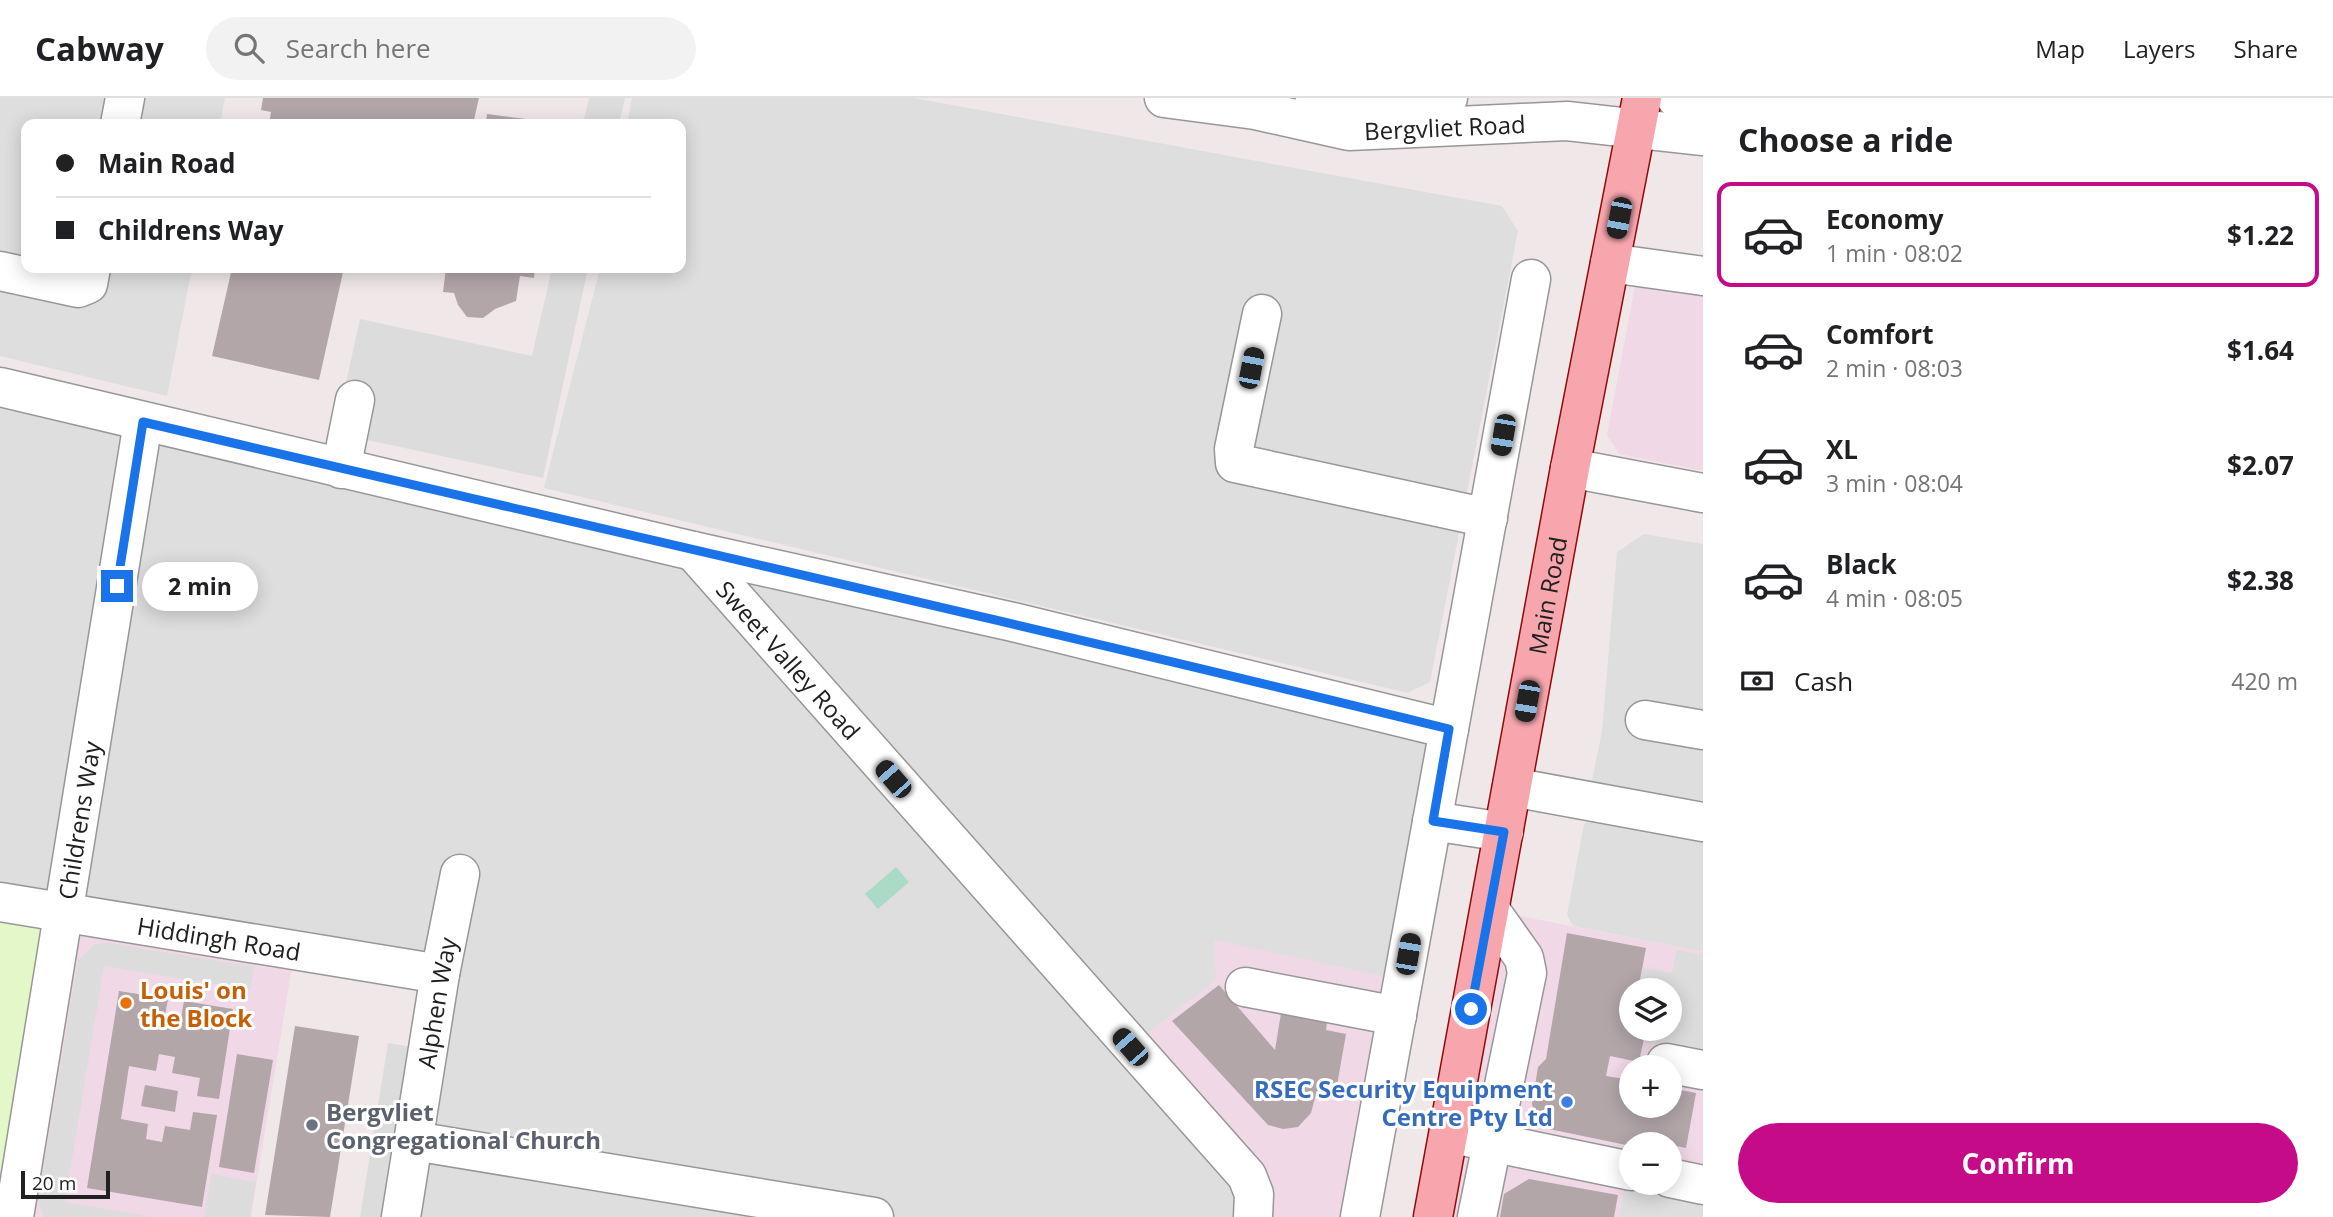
<!DOCTYPE html>
<meta charset="utf-8">
<style>
:root{--surface:#fff;--page:#f2f2f2;--text:#202124;--muted:#757577;--line:#e0e0e0;--accent:#c50b87}
body{margin:0;font-family:"Open Sans",sans-serif;background:var(--page);color:var(--text);height:100vh;display:flex;flex-direction:column;font-size:26px;white-space:nowrap}
*{box-sizing:border-box;margin:0}
p{font-size:23px;color:var(--muted)}
.icon{flex:none;width:38px;height:38px;fill:none;stroke:currentColor;stroke-width:2;stroke-linecap:round;stroke-linejoin:round}
.map{position:relative;flex:1;overflow:hidden}
.sheet{display:flex;flex-direction:column;background:var(--surface);width:630px}
.sheet>*{flex:none}
.hud{position:absolute;left:21px;top:21px;width:665px;height:154px;border-radius:14px;box-shadow:0 4px 18px #0003;display:grid;align-content:center;height:154px;padding:0 35px;background:var(--surface)}
.fabs{position:absolute;left:1619px;top:880px;display:grid;gap:14px}
.fabs a{display:grid;place-items:center;width:63px;height:63px;border-radius:50%;background:var(--surface);box-shadow:0 4px 18px #0003;font-size:35px}
.scale{position:absolute;left:21px;bottom:18px;width:89px;box-sizing:border-box;padding-left:7px;border:4px solid #202020;border-top:0;font-size:19px;line-height:24px;white-space:nowrap;color:#202020;-webkit-text-stroke:5px #fff;paint-order:stroke}
.end{position:absolute;width:32px;height:32px;margin:-16px;border:9px solid #1a73e8;background:#fff;box-shadow:0 0 0 4px #fff}
.from{border-radius:50%}
.bubble{position:absolute;height:49px;border-radius:24px;background:var(--surface);box-shadow:0 4px 18px #0003;font-size:23px;font-weight:700;line-height:49px;text-align:center}
.car{position:absolute;width:21px;height:42px;margin:-21px -10px;border-radius:9px;box-shadow:0 0 5px 2px #0007;background:linear-gradient(#222 24%,#8ab4d8 0 40%,#222 0 76%,#8ab4d8 0 86%,#222 0)}
.hud b{display:flex;align-items:center;gap:24px;height:66px;font-size:26px}
.hud b+b{border-top:2px solid var(--line)}
.hud i{width:18px;height:18px;background:var(--text)}
ul{padding:0;list-style:none}
li{display:flex;align-items:center;gap:21px;height:105px;margin:0 14px 10px;padding:0 21px;border:4px solid transparent;border-radius:14px}
li div{flex:1}
li b{display:block;font-size:26px}
li em{font-style:normal;font-weight:700}
li.current{border-color:var(--accent)}
li>.icon{width:63px;height:63px;stroke-width:1.5}
h2{padding:0 35px;font-size:32px;line-height:84px}
.pay{display:flex;align-items:center;gap:18px;height:77px;padding:0 35px;font-size:26px}
.pay p{margin-inline-start:auto}
.primary-button{display:flex;gap:14px;margin-top:auto;padding:14px 35px}
.primary-button a{flex:1;height:80px;border-radius:42px;background:var(--accent);color:#fff;font-size:28px;font-weight:700;line-height:80px;text-align:center}
header{display:flex;align-items:center;gap:42px;box-sizing:border-box;height:98px;padding:0 35px;background:var(--surface);border-bottom:2px solid var(--line)}
header strong{font-size:33px}
nav{display:flex;gap:38px;margin-inline-start:auto;font-size:24px}
.search{width:490px;height:63px;background:var(--page);display:flex;align-items:center;gap:18px;box-sizing:border-box;padding:0 24px;border-radius:38px;color:var(--muted);font-size:26px}
main{display:flex;flex:1;min-height:0}
.map>svg:first-child{display:block}
.residential{fill:#dedede}
.commercial{fill:#f0d8e7;fill-rule:evenodd}
.park{fill:#e3f7c8}
.parking{fill:#dcdcdc}
.water{fill:#abdbc6}
.building{fill:#b2a6a9}
.lines{fill:none;stroke-linecap:round;stroke-linejoin:round}
.minor-casing{stroke:#979797;stroke-width:41}
.major-casing{stroke:#940909;stroke-width:41}
.minor{stroke:#fff;stroke-width:38}
.major{stroke:#f7a6ae;stroke-width:38}
.route{stroke:#1a73e8;stroke-width:9}
.food-dot{fill:#e8710a;stroke:#fff;stroke-width:2.5}
.shop-dot{fill:#3f7fe0;stroke:#fff;stroke-width:2.5}
.worship-dot{fill:#6b7280;stroke:#fff;stroke-width:2.5}
.labels{text-anchor:middle;dominant-baseline:central;stroke-width:6;stroke-linejoin:round;paint-order:stroke}
.street-label{font-size:24px;fill:#202020;stroke:#fff}
.food-label{font-size:24px;font-weight:bold;fill:#c56008;stroke:#fff;text-anchor:start}
.shop-label{font-size:24px;font-weight:bold;fill:#366cbe;stroke:#fff;text-anchor:end}
.worship-label{font-size:24px;font-weight:bold;fill:#5b616d;stroke:#fff;text-anchor:start}
</style>
<header>
<strong>Cabway</strong>
<div class="search"><svg class="icon" aria-label="search" viewBox="0 0 24 24"><circle cx="10" cy="10" r="6"/><path d="M15 15l6 6"/></svg>Search here</div>
<nav><a>Map</a><a>Layers</a><a>Share</a></nav>
</header>
<main>
<div class="map">
<svg width="1703" height="1119" viewBox="0 0 1703 1119">
<rect width="100%" height="100%" fill="#f0e8e8"/>
<path class="residential" d="M0,0H225L220,26H26V170H192L167,298L0,258Z
M632,0H914L1502,108L1518,133L1430,584L1408,595L544,390L600,170H681V26H627Z
M0,289L1449,631L1360,1119H401L440,876L295,851L0,1119Z
M1644,436L1703,446V854L1573,828L1567,817L1584,726L1601,718L1605,696L1592,683L1602,633L1617,454Z
M1627,1072L1631,1085L1703,1087V1119H1619Z"/>
<path class="commercial" d="M1637,177L1703,188V373L1619,356L1607,337Z
M1490,812L1703,854V1087L1670,1080V1046H1631V1072H1627L1619,1119H1432ZM1631,892H1670V931H1631ZM1631,970H1670V1008H1631Z
M64,814L295,851L251,1119H15Z
M1214,842L1403,882L1360,1119H1252L1132,947L1216,882Z"/>
<path class="park" d="M0,804L64,814L0,1119Z"/>
<path class="parking" d="M589,0H625L619,26H583Z
M552,170H588L543,380L335,335L360,221L532,258Z
M109,845L254,869L250,892L104,868L65,1104L152,1119H44L38,1102L78,862L95,846Z
M1677,852L1703,857V985L1666,948L1643,944L1646,931H1670V892H1638L1643,870L1672,875Z
M388,945L412,949L384,1119H360Z
M211,1076L256,1084L250,1119H204Z"/>
<path class="water" d="M896,769L909,784L878,811L865,796Z"/>
<path class="building" d="M263,0H479L473,26H269L271,14L261,12Z
M487,16L526,21L525,26H486Z
M232,170H344L319,282L212,258Z
M446,170H535L534,180L520,178L516,203L495,211L483,220L467,219L458,207L454,195L443,194Z
M1567,835L1646,850L1638,892H1631V931H1646L1639,964L1610,958L1606,978L1631,982V1008H1670V990L1696,995L1686,1050L1636,1040L1635,1046L1631,1048L1549,1031L1535,1018L1532,1006L1538,969L1546,961Z
M1219,887L1275,952L1282,909L1328,916L1326,932L1346,936L1335,999L1316,996L1311,1015L1298,1029L1283,1031L1268,1027L1172,923Z
M119,893L168,901L165,918L181,920L184,903L233,911L219,1001L197,998L200,980L172,975L175,959L159,956L156,973L129,968L121,1021L148,1026L146,1041L162,1044L165,1028L190,1032L193,1014L217,1017L202,1109L87,1090Z
M295,928L359,938L330,1119L265,1117Z
M237,956L273,962L254,1075L219,1069Z
M145,987L178,993L175,1014L141,1008Z
M1529,1081L1618,1097L1614,1119H1500L1504,1096Z"/>
<g class="lines">
<defs>
<g id="minor">
<path id="s1" d="M1164,0L1255,12L1349,33L1567,23L1703,38"/>
<path d="M1676,0L1703,4"/>
<path d="M1313,9L1448,0"/>
<path d="M120,26L125,0"/>
<path d="M1610,165L1703,178"/>
<path d="M0,173L78,190L88,186L91,170"/>
<path d="M1262,216L1234,351L1235,365L1488,420"/>
<path d="M0,289L693,453L1013,524L1449,631"/>
<path d="M1570,370L1703,395"/>
<path d="M341,371L355,302"/>
<path id="s2" d="M693,453L1247,1078L1254,1096L1253,1119"/>
<path d="M1645,622L1703,632"/>
<path d="M1512,689L1703,724"/>
<path d="M1432,723L1504,734"/>
<path id="s3" d="M0,804L440,876"/>
<path d="M1245,889L1397,918"/>
<path d="M1666,965L1703,972"/>
<path d="M1467,1039L1631,1073"/>
<path d="M414,1043L874,1119"/>
<path d="M1670,1080L1703,1087"/>
<path id="s4" d="M14,1119L143,324"/>
<path id="s5" d="M401,1119L440,876L460,776"/>
<path d="M1360,1119L1531,181"/>
<path d="M1477,1119L1527,875L1524,860L1490,812"/>
</g>
<g id="major">
<path id="s6" d="M1433,1119L1570,370L1642,0"/>
</g>
</defs>
<use href="#minor" class="minor-casing"/>
<use href="#major" class="major-casing"/>
<use href="#minor" class="minor"/>
<use href="#major" class="major"/>
</g>
<g class="lines">
<path class="route" d="M117,488L143,324C579,426 1015,524 1449,631L1433,723L1504,734L1471,911"/>
</g>
<circle class="food-dot" cx="126" cy="905" r="7"/>
<circle class="shop-dot" cx="1567" cy="1004" r="7"/>
<circle class="worship-dot" cx="312" cy="1027" r="7"/>
<g class="labels">
<g class="street-label">
<text stroke="none"><textPath href="#s1" startOffset="284">Bergvliet Road</textPath></text>
<text stroke="none"><textPath href="#s6" startOffset="632">Main Road</textPath></text>
<text stroke="none"><textPath href="#s2" startOffset="145">Sweet Valley Road</textPath></text>
<text stroke="none"><textPath href="#s4" startOffset="402">Childrens Way</textPath></text>
<text stroke="none"><textPath href="#s3" startOffset="222">Hiddingh Road</textPath></text>
<text stroke="none"><textPath href="#s5" startOffset="217">Alphen Way</textPath></text>
</g>
<g class="food-label">
<text x="140" y="891">Louis' on<tspan x="140" dy="28">the Block</tspan></text>
</g>
<g class="shop-label">
<text x="1553" y="990">RSEC Security Equipment<tspan x="1553" dy="28">Centre Pty Ltd</tspan></text>
</g>
<g class="worship-label">
<text x="326" y="1013">Bergvliet<tspan x="326" dy="28">Congregational Church</tspan></text>
</g>
</g>
</svg>
<div class="fabs">
<a><svg class="icon" aria-label="layers" viewBox="0 0 24 24"><path d="M12 4l9 5-9 5-9-5zM3 14l9 5 9-5"/></svg></a>
<a>+</a>
<a>−</a>
</div>
<div class="scale">20 m</div>
<i class="end from" style="left:1471px;top:911px"></i>
<i class="end" style="left:117px;top:488px"></i>
<div class="bubble" style="left:142px;top:464px;width:116px">2 min</div>
<i class="car" style="left:1619px;top:120px;rotate:191deg"></i>
<i class="car" style="left:1251px;top:270px;rotate:11deg"></i>
<i class="car" style="left:1503px;top:337px;rotate:190deg"></i>
<i class="car" style="left:1527px;top:603px;rotate:190deg"></i>
<i class="car" style="left:893px;top:681px;rotate:319deg"></i>
<i class="car" style="left:1408px;top:856px;rotate:10deg"></i>
<i class="car" style="left:1130px;top:949px;rotate:319deg"></i>
<div class="hud">
<b><i class="from"></i>Main Road</b>
<b><i></i>Childrens Way</b>
</div>
</div>
<section class="sheet">
<h2>Choose a ride</h2>
<ul>
<li class="current"><svg class="icon" aria-label="car" viewBox="0 0 24 24"><path d="M5 17H2v-5l4-1 3-4h7l3 4 3 1v5h-3M9 17h6M6 11h13"/><circle cx="7" cy="17" r="2"/><circle cx="17" cy="17" r="2"/></svg><div><b>Economy</b><p>1 min · 08:02</p></div><em>$1.22</em></li>
<li><svg class="icon" aria-label="car" viewBox="0 0 24 24"><path d="M5 17H2v-5l4-1 3-4h7l3 4 3 1v5h-3M9 17h6M6 11h13"/><circle cx="7" cy="17" r="2"/><circle cx="17" cy="17" r="2"/></svg><div><b>Comfort</b><p>2 min · 08:03</p></div><em>$1.64</em></li>
<li><svg class="icon" aria-label="car" viewBox="0 0 24 24"><path d="M5 17H2v-5l4-1 3-4h7l3 4 3 1v5h-3M9 17h6M6 11h13"/><circle cx="7" cy="17" r="2"/><circle cx="17" cy="17" r="2"/></svg><div><b>XL</b><p>3 min · 08:04</p></div><em>$2.07</em></li>
<li><svg class="icon" aria-label="car" viewBox="0 0 24 24"><path d="M5 17H2v-5l4-1 3-4h7l3 4 3 1v5h-3M9 17h6M6 11h13"/><circle cx="7" cy="17" r="2"/><circle cx="17" cy="17" r="2"/></svg><div><b>Black</b><p>4 min · 08:05</p></div><em>$2.38</em></li>
</ul>
<div class="pay"><svg class="icon" aria-label="cash" viewBox="0 0 24 24"><path d="M3 7h18v10H3z"/><circle cx="12" cy="12" r="2"/></svg>Cash<p>420 m</p></div>
<div class="primary-button"><a>Confirm</a></div>
</section>
</main>
